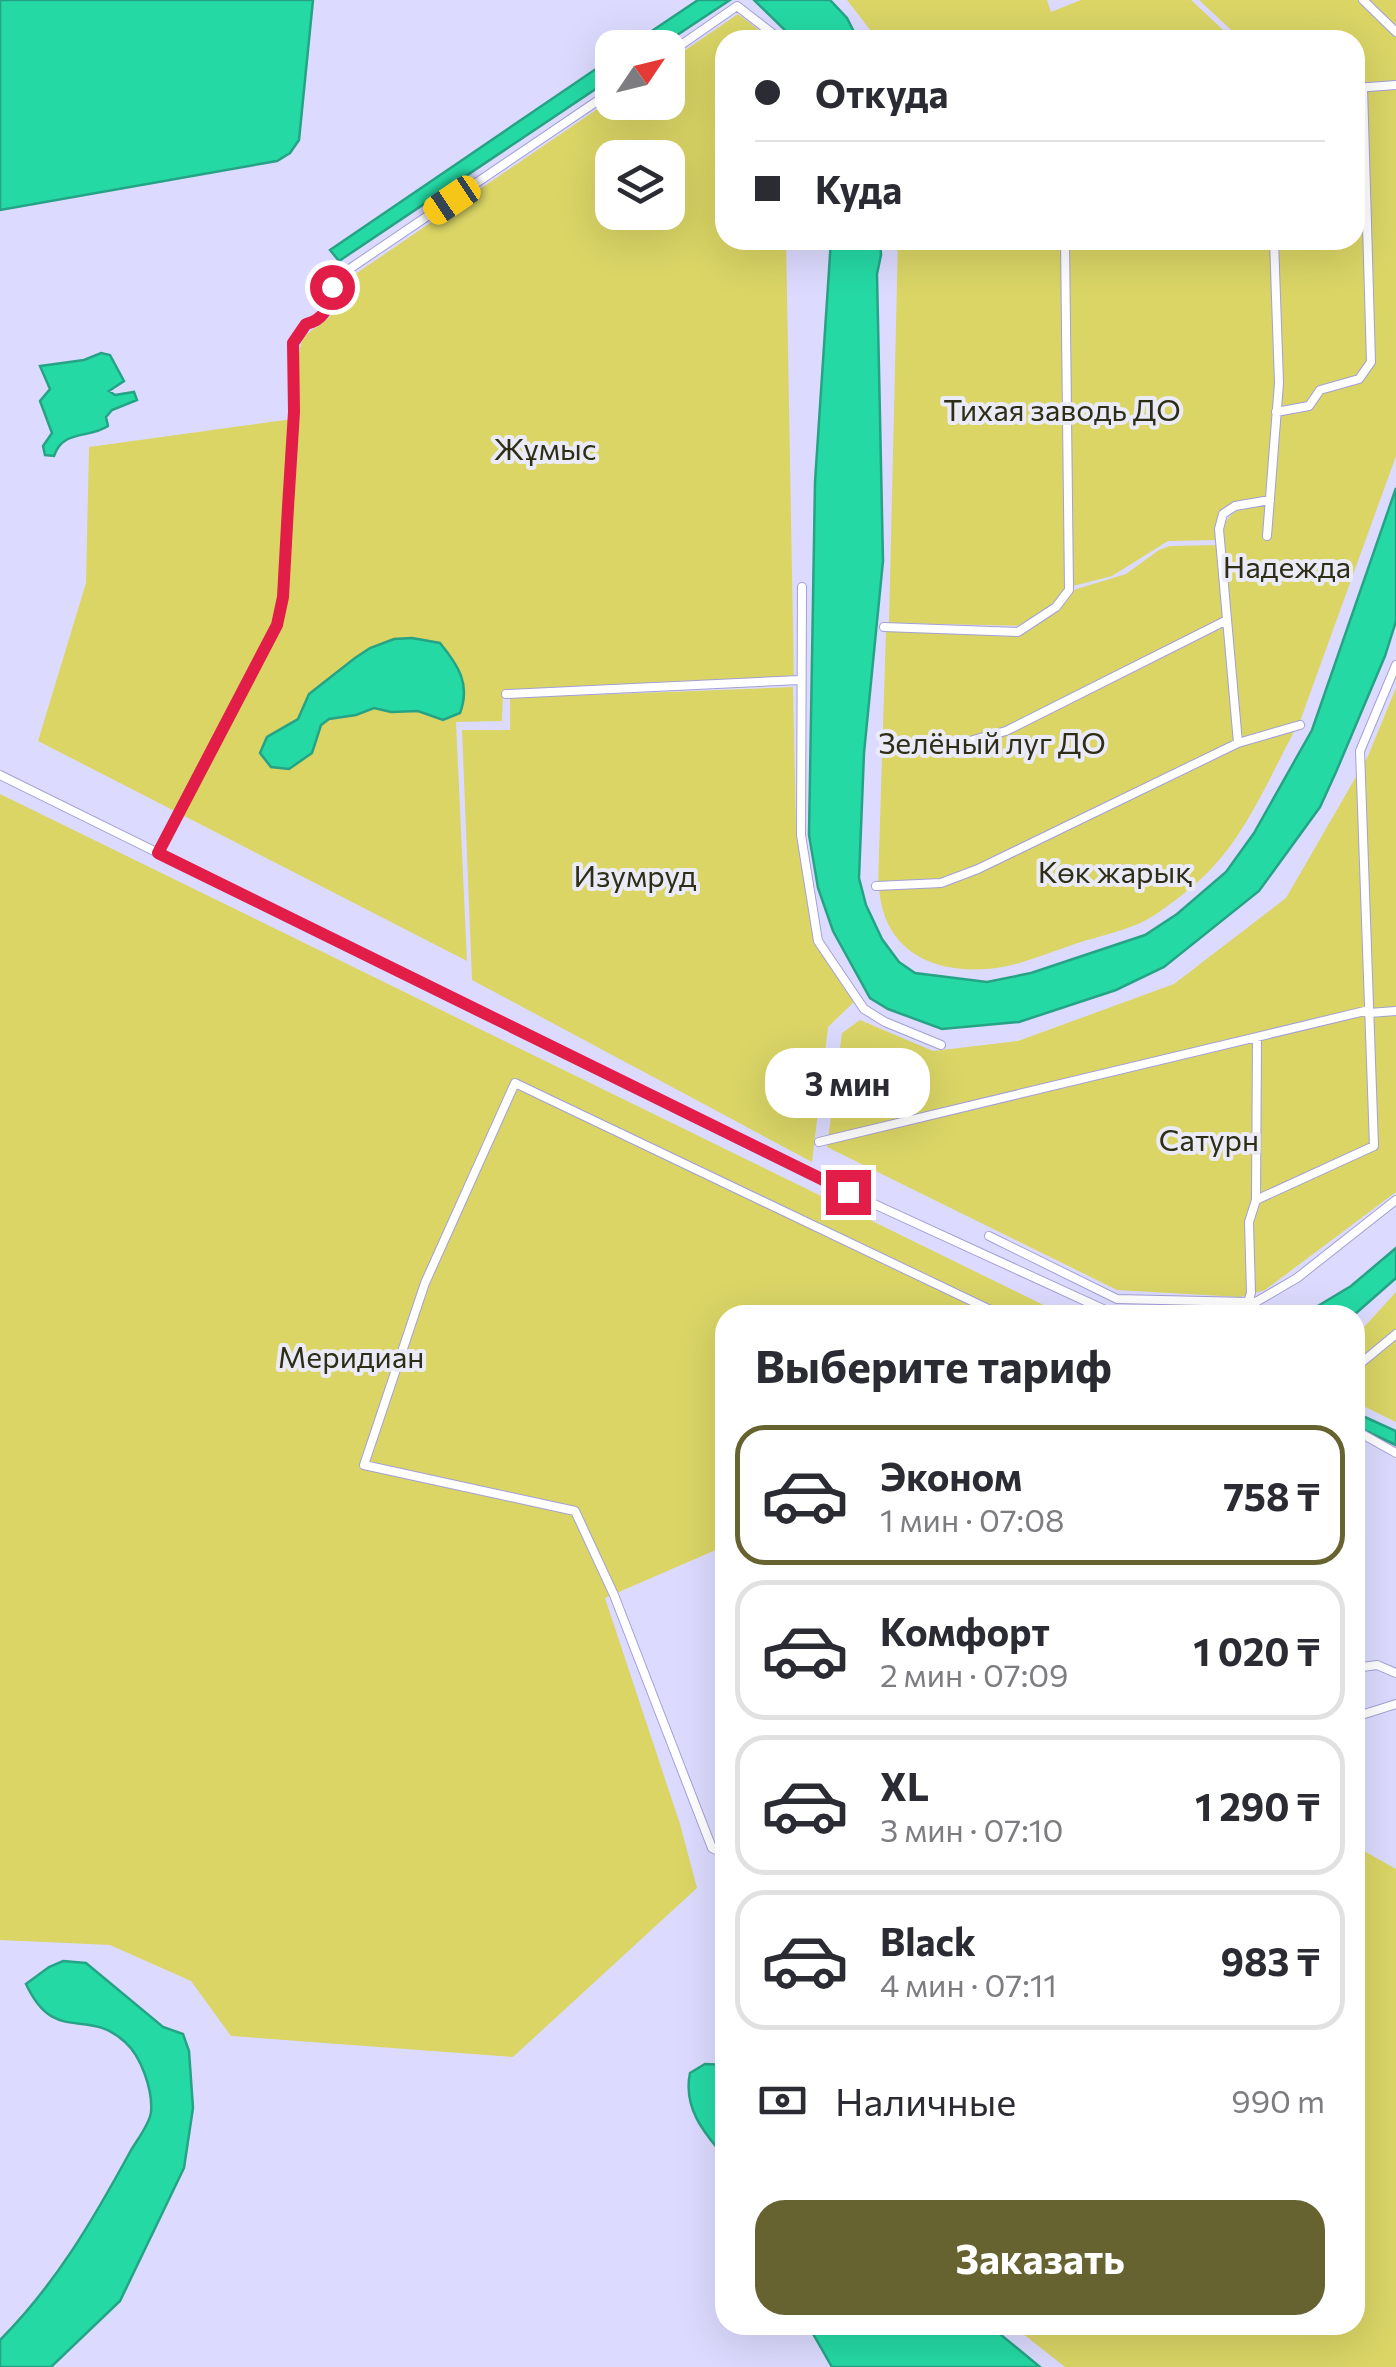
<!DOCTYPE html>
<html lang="ru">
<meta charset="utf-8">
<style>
:root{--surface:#fff;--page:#f7f7f7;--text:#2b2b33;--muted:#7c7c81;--line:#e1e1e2;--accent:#666330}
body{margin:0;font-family:Commissioner,sans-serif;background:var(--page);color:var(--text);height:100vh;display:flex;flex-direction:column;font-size:38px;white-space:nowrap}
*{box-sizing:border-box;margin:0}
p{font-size:32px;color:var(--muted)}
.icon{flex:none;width:55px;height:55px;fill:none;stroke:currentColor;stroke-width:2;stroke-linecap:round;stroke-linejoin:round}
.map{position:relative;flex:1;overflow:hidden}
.side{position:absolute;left:715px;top:1305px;width:650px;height:1030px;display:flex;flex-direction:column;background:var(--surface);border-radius:30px;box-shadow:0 10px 40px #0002}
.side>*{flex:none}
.top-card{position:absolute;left:715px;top:30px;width:650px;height:220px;border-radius:30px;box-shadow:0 10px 40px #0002;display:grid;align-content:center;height:220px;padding:0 40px;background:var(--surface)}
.needle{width:65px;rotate:55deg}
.fabs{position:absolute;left:595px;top:30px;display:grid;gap:20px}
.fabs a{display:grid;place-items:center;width:90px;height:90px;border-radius:20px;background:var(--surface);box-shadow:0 10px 40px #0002;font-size:50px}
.end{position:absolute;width:45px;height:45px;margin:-22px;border:12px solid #e11d48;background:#fff;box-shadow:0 0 0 5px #fff}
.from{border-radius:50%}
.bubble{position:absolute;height:70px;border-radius:30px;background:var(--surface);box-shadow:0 10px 40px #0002;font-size:32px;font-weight:700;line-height:70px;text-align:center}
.car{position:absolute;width:30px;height:60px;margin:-30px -15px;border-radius:12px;box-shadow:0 0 8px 2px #0007;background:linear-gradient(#f5c518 24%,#345 0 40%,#f5c518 0 76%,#345 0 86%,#f5c518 0)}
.top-card b{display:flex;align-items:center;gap:35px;height:95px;font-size:38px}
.top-card b+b{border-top:2px solid var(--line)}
.top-card i{width:25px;height:25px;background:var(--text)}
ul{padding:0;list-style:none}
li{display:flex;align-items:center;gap:30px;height:140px;margin:0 20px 15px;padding:0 20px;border:5px solid var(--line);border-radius:30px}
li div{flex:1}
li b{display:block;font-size:38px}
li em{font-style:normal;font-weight:700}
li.active{border-color:var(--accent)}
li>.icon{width:90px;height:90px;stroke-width:1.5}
h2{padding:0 40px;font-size:45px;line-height:120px}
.pay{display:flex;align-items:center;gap:25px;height:110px;padding:0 40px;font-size:38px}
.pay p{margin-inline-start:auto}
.button{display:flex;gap:20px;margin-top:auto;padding:20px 40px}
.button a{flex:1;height:115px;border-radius:30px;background:var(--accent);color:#fff;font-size:40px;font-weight:700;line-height:115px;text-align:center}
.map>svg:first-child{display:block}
.green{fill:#dad565;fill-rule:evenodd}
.water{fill:#25d9a4;stroke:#26a385;stroke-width:2.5}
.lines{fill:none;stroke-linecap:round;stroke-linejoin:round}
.minor-casing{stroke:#a3a0d8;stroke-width:10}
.minor{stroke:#fff;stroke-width:8}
.route{stroke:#e11d48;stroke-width:12}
.labels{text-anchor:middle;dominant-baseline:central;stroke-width:8;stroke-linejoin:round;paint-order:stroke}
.park-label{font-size:30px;fill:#2e2d16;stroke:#ebebf7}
</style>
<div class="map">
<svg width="1396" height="2367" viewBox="0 0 1396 2367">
<rect width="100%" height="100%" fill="#dcdbff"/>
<path class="green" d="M847,0H1047L1051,12L1081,0H1191L1234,40H874L871,31Z
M1199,0H1396V82L1355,85V40H1242Z
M738,14L772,40H725V240H786L794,683L503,691L502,721L456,722L467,961L38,741L86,583L89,447L300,418C300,400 294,351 304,338C312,327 325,325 333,312C340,299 340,289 351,277L612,99V102H668V62ZM612,158H668V212H612Z
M1396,87V456L1299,724L1240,740L1222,531C1229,506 1250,507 1273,503L1283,388L1278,240H1355V91Z
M898,240H1271L1275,389L1267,497L1221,511L1216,524V540L1168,541L1112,576L1073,586L1054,605L1025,626L889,623Z
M1219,545L1236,741L976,869L941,881L878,886L886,630L1018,634L1027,631L1057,609L1070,591L1126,574L1159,550L1170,546Z
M793,687L796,832L815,942L855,1001L828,1027L812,1162L472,980L462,730H510V698Z
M1396,688V1192L1265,1290L1240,1297L1117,1290L827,1147L842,1033L860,1020L933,1051L1018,1041L1174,984L1286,898L1368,756Z
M1296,728C1269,778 1245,838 1203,877C1187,892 1166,908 1148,919C1127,931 1098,936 1075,944C1047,953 1017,967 987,969C929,973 884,949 879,889L942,885L1239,746Z
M0,794L1064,1315H725V1546L605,1598L680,1824L697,1888L513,2057L231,2036L191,1981L110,1945L0,1940Z
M1396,1292V1422L1355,1402V1337Z
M1355,1846L1396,1869V2367H1065L1012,2325H1355Z"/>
<path class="water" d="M0,0H313L299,140L290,153L277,161L0,210Z
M698,0H730L659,47H628Z
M754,0H830L847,18L858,40H795Z
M612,58V78L339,261L330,250Z
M831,240H880L881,255L877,274L883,561L864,753L859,878L866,905L882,939L899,962L915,973L987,982L1031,973L1145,935L1177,914L1226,872L1254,833L1312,730L1396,488V621L1385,656L1336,772L1320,807L1259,891L1164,967L1116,990L1019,1022L942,1029L888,1009L870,998L833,931L818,888L809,835L815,482Z
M101,353L110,355L124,381L109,391L115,395L134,392L137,400L112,410L106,417L108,426C89,439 63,429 54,456L45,455L43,446L52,433L40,401L50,389L40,366L84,360Z
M412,638L440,643C458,665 471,684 460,713L443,720L418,711L391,712L374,708L356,715L329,719L321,725L312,753L289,769L271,767L260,753L267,737L298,719L309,694L355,658L370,648L394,639Z
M1396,1248V1278L1354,1315H1303L1351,1286Z
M1356,1413L1396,1431V1445L1355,1426Z
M63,1961L86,1963L163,2027L183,2034L189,2051L193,2108L184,2168L120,2301L51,2367H0V2340C55,2285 93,2220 130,2152C136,2141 150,2124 151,2112C153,2090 141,2056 125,2042C86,2006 55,2046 26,1984L49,1967Z
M705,2064L725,2065V2157C703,2132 683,2107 690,2073Z
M808,2325H989L1040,2367H832Z"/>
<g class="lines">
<defs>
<path id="minor" d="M1363,0L1396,32
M668,54L737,6L781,40
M1355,88L1396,85
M1276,412L1309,406L1320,390L1359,379L1371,362L1363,87
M1267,536L1279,383L1274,240
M802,587L801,835L818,941L864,1009L885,1022L941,1045
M884,627L1018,632L1056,607L1069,590L1065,240
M506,694L799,680
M973,740L1006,731L1227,620
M1238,743L1219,529L1223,514L1235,506L1270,500
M0,775L815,1177L1116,1315
M157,853L277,625L283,597L294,412L293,343L306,324L317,321L327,311L332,287L342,274L612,91
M876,886L941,883L978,869L1238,743L1300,725
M1369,1013L1396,1011
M819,1142L1369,1010
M1256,1200L1374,1146L1360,751L1396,665
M989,1236L1117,1299L1248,1302L1251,1293L1249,1222L1256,1200L1257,1037
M1249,1301L1256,1302L1297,1278L1396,1200
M1355,1368L1396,1334
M1355,1430L1396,1453
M1355,1668L1377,1665L1396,1673
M1355,1717L1396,1704
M725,1854L712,1848L614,1595L575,1511L364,1465L425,1283L515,1083L1001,1315"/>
</defs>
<use href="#minor" class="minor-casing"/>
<use href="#minor" class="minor"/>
</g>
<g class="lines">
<path class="route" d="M332,287C327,306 327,319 306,324L293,343L294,412L288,507L283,597L277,625L158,853L848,1192"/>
</g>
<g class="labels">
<g class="park-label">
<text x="1062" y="408">Тихая заводь ДО</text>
<text x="545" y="447">Жұмыс</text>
<text x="1287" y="565">Надежда</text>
<text x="992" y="741">Зелёный луг ДО</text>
<text x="1115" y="870">Көк жарық</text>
<text x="635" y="874">Изумруд</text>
<text x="1209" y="1138">Сатурн</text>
<text x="351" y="1355">Меридиан</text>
</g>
</g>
</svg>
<div class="fabs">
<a><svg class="needle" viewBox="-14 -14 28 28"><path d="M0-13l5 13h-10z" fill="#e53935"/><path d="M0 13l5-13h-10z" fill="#7c7c81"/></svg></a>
<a><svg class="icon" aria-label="layers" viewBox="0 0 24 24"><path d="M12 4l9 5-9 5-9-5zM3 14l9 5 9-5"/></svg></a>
</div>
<i class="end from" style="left:332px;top:287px"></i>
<i class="end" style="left:848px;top:1192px"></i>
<div class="bubble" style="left:765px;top:1048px;width:165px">3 мин</div>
<i class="car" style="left:452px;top:200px;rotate:236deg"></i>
<div class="top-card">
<b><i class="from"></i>Откуда</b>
<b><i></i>Куда</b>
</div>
<section class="side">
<h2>Выберите тариф</h2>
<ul>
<li class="active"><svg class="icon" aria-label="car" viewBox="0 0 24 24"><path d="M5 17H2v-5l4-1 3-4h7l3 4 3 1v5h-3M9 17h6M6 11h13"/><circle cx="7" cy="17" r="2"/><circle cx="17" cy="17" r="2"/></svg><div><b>Эконом</b><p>1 мин · 07:08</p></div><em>758 ₸</em></li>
<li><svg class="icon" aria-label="car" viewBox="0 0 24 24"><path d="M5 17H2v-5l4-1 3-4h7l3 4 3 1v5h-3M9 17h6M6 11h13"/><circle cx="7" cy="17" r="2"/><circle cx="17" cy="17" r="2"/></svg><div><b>Комфорт</b><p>2 мин · 07:09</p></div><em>1 020 ₸</em></li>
<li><svg class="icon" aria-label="car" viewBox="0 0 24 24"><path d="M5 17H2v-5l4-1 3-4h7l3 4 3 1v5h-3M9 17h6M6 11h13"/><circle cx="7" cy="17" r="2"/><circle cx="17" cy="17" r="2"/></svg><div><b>XL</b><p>3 мин · 07:10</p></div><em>1 290 ₸</em></li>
<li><svg class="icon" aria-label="car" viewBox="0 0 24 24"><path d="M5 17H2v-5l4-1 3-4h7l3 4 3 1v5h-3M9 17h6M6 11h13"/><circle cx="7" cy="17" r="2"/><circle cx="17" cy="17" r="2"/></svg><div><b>Black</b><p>4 мин · 07:11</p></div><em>983 ₸</em></li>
</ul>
<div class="pay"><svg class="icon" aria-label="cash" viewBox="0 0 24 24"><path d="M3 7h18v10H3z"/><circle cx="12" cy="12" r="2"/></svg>Наличные<p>990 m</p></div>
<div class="button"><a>Заказать</a></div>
</section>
</div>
